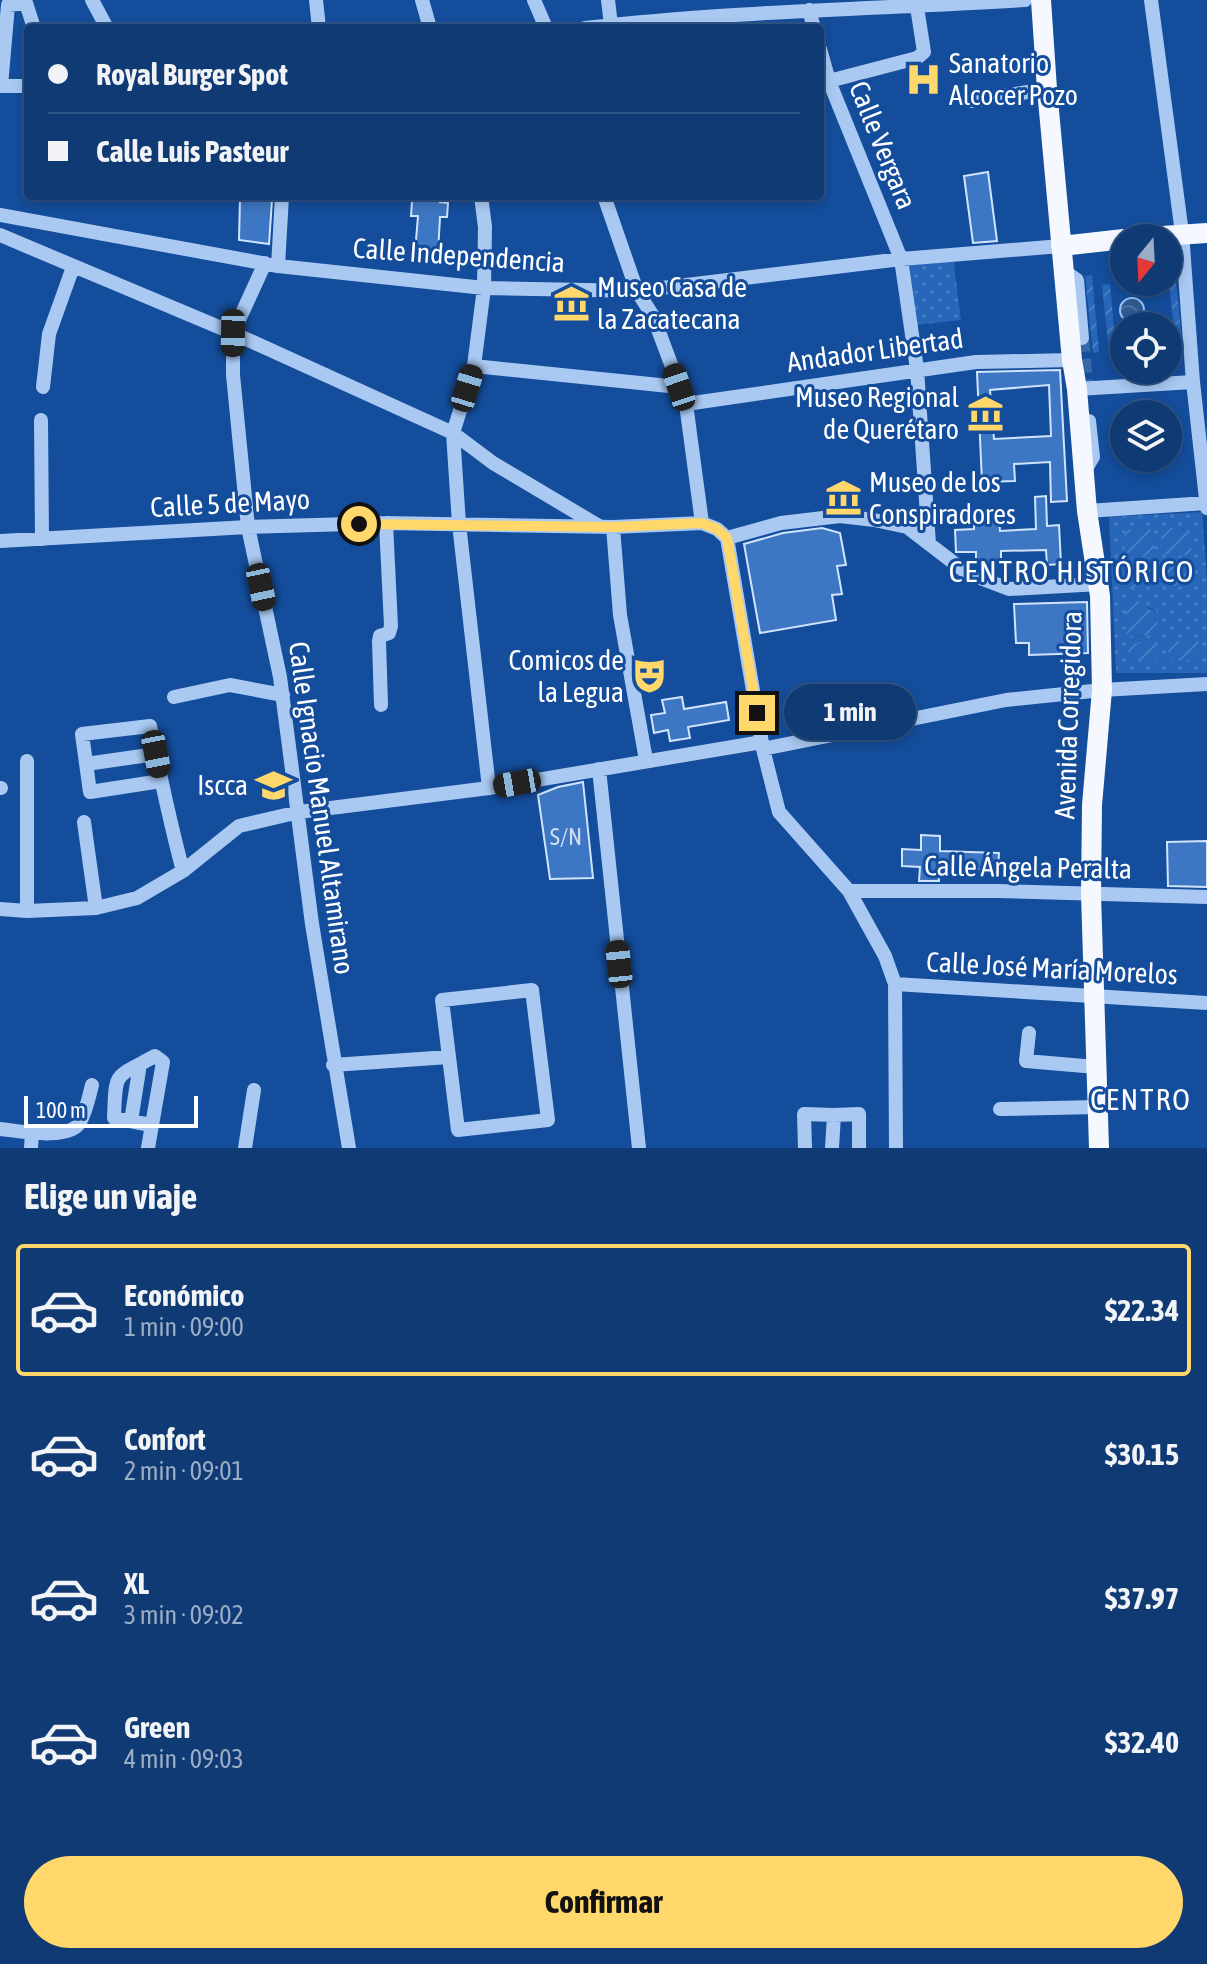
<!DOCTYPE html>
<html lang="es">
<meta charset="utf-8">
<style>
:root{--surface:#0f3a74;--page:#184179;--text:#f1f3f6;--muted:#9badc5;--line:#2f5486;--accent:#ffd76b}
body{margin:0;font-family:"Asap Condensed",sans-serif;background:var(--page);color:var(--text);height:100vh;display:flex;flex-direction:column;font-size:30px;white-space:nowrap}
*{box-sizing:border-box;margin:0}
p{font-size:26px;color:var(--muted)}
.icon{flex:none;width:44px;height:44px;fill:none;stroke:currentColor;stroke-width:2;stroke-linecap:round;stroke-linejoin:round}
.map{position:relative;height:1148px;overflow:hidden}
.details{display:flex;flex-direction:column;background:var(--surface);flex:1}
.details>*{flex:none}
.hud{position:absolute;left:24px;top:24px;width:800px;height:176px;border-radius:8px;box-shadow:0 4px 12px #0003,0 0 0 2px var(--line);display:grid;align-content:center;height:176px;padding:0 24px;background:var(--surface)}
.needle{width:52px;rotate:198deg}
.tools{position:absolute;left:1110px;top:224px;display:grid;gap:16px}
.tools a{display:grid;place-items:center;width:72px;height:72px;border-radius:50%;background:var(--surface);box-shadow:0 4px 12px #0003,0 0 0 2px var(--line);font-size:40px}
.scale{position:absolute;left:24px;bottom:20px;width:174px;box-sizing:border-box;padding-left:8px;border:4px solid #fff;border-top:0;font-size:22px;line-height:28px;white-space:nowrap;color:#fff;-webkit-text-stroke:6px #144d9b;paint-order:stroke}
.end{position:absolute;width:36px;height:36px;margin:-18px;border:10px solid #ffd76b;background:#111;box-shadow:0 0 0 4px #111}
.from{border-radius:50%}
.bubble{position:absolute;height:56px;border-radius:28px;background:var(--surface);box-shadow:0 4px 12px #0003,0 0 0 2px var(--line);font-size:26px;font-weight:700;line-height:56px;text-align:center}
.car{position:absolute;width:24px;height:48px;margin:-24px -12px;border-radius:10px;box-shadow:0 0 6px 2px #0007;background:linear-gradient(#222 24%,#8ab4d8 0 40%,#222 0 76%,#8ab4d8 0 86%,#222 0)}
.hud b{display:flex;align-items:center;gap:28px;height:76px;font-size:30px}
.hud b+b{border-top:2px solid var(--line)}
.hud i{width:20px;height:20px;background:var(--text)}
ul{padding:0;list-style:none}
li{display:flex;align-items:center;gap:24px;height:132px;margin:0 16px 12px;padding:0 8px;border:4px solid transparent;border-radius:8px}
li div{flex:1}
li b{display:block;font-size:30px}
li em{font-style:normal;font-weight:700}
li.current{border-color:var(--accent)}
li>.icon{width:72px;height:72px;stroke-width:1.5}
h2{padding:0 24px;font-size:36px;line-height:96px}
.primary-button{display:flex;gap:16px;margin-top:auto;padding:16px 24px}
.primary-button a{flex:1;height:92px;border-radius:48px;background:var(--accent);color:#111;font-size:32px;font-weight:700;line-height:92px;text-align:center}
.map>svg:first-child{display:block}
.park{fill:url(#park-dots);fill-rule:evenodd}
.garden{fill:url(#garden-furrows)}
.water{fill:url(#water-waves);stroke:#9bc4f6;stroke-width:2}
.building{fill:#3d76c2;stroke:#d1e4fd;stroke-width:2;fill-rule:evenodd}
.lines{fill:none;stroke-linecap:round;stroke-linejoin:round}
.minor-tunnel{stroke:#3768aa;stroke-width:14;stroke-dasharray:14 7;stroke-linecap:butt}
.minor{stroke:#a9c9f3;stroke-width:14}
.major{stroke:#f5f9ff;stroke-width:20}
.route{stroke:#ffd76b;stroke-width:10}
.labels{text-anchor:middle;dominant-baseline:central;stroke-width:6;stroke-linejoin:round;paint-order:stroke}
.number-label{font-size:24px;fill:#ceddf0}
.poi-label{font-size:28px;fill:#fff;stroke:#144d9b;text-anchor:start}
.street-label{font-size:28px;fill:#fff;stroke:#144d9b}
.neighbourhood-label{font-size:30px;letter-spacing:2px;fill:#fff;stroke:#144d9b}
</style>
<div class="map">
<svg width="1207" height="1148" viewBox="0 0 1207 1148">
<defs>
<pattern id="park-dots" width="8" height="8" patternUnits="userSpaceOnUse" patternTransform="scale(2)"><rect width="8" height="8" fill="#2766b9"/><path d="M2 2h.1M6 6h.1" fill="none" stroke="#477dc4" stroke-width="1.8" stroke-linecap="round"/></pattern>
<pattern id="garden-furrows" width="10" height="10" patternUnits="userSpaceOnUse" patternTransform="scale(2)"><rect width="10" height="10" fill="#2766b9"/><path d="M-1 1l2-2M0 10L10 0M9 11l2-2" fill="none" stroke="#477dc4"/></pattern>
<pattern id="water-waves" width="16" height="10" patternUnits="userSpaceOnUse" patternTransform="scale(2)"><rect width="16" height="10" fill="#315a94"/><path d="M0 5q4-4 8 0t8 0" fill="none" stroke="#5073a4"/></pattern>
</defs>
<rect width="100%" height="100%" fill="#144d9b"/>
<path class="park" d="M953,257L961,320L917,325L909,262Z
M1202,512L1207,581V673H1116L1109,517ZM1181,527L1186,533L1168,556L1162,550V533L1165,528ZM1147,606L1157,612L1153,635L1133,636Z"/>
<path class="garden" d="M1168,273H1175L1183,350H1176Z
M1092,275L1099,352L1093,353L1085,276Z
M1110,284L1116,351H1109L1102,285Z
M1181,527L1183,531L1190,533L1192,555L1168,556L1162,550L1161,533L1164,528Z
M1150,529L1153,532L1154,551L1149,557H1125L1124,536L1128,530Z
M1185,563L1192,564L1194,583L1191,587H1176L1164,577L1163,570L1172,564Z
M1150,565L1155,570V577L1143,587H1125V566Z
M1126,601H1143L1149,609L1157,612L1158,629L1153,635L1127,636Z
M1199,641L1200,655L1195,660L1169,661L1168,646L1171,642Z
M1154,643L1159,648L1160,658L1157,661H1141L1127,651V644Z"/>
<path class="water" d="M1120 310a12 12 0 1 1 24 0a12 12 0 1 1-24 0Z"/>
<path class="building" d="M988,172L997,241L973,243L964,176Z
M419,196H440V202L448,203L447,217H440L438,253L415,252L418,216H411L412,201H419Z
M240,198L272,200L269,244L239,240Z
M1060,370L1067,501L1051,502L1050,462L1014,464L1015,481L982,482L977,372ZM1049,385L1051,436L994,439L990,390Z
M1046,496L1047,526L1059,525L1061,564L1047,565L1046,550L1001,551V563L976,564V552H956L955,530L974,529V518L999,517L1000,531L1036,529L1035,497Z
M822,528L840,533L846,565L837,566L842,594L832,595L836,620L760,633L744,544L783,533Z
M1087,602L1088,653L1029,655V643H1016L1014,604Z
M682,697L684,709L726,702L729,720L688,727L690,738L670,741L668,730L654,733L651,715L665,713L662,700Z
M583,782L593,878L550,879L538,795L558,787Z
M921,835L940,836V851L999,853L998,870L939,868V881H919L920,867L902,866V849L921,850Z
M1207,841V887L1168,886L1167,842Z"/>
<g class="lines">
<path class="minor-tunnel" d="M1082,338L1087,394"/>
<path class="minor" d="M92,0L107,28
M316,0L319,28
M422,0L430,28
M534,0L546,28
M608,0L611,25
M1151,0L1182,233L1193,382L1207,508
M809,10L814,28
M585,28C731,11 878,9 1025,0
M820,49L829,81L901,259L917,369L929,544
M829,81L917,58L924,52L917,7
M0,86H28
M1,86L8,5L26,3L34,28
M971,101L1047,89
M481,196L485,227L484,288L474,366L453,433L459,524L489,788
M604,196L637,291L653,316L686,404L702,523
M0,215L278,266L484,288L637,291L901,259L1061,246
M0,235L233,333L453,433L493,463L599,526
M265,263L233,333V375L248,527L280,677L312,924L349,1148
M278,266L282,196
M1064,271L1077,280L1082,338
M474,366L679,387
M43,387L49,334L73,267
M1077,389L1193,382
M686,404L976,362L1072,360
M41,420L42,539
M1084,472L1093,457L1089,421
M1087,511L1207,503
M613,527L620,615L646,760
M727,538L781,523L840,516L874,520L907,527L967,573L1009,589L1100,584
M0,541L248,527L386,523L613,527L702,523L717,529L727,538L763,749L779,812L849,891L885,956L895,984L896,1148
M174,697L230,685L283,695
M381,705L379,641L380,636L389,633L391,626L386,523
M763,749L1006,700L1102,690L1207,684
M86,764L156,754
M599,769L639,1148
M161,781L90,792L82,734L150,726C160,775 170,823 183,871
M0,788H1
M84,822L96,908
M849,891H998L1207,897
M0,909L27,911L96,908L137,898L183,871L239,826L299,812L489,788L762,742
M27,911V761
M895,984L1207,1003
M532,990L548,1120L458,1130L442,1000Z
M1029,1033L1026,1061L1096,1067
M333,1065L449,1057
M1000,1109L1098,1107
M131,1121L140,1064
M0,1129C19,1131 70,1141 80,1122C86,1112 89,1097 92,1085
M31,1148L32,1132
M148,1148L163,1062L155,1056C113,1079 116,1070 114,1118L151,1125
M245,1148L254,1090
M805,1148L804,1114L834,1115
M832,1148L834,1115L859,1114V1148"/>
<path class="major" d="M1041,0L1047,89L1072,360L1077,389L1087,511L1100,596L1102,690L1092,805L1091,894L1099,1148
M1132,238L1207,233
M1061,246L1124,239"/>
</g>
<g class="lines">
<path class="route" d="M359,524L613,527L702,523L717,529L727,538L757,713"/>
</g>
<defs>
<symbol id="hospital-bare" viewBox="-9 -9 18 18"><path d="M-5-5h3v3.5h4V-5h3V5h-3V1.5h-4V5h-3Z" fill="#ffd76b" stroke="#144d9b" stroke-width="2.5" paint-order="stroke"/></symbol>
<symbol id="museum-bare" viewBox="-9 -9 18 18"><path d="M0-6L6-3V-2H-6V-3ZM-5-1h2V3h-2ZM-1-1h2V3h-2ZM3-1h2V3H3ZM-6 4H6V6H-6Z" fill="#ffd76b" stroke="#144d9b" stroke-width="2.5" paint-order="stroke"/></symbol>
<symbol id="theatre-bare" viewBox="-9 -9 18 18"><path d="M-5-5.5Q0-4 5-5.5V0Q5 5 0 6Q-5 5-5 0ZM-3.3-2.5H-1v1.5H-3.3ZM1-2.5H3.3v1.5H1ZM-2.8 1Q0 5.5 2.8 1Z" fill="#ffd76b" stroke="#144d9b" stroke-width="2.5" paint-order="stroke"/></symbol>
<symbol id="university-bare" viewBox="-9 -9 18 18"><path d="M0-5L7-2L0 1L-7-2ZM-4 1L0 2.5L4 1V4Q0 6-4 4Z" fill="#ffd76b" stroke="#144d9b" stroke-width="2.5" paint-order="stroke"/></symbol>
</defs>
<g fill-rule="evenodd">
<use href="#hospital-bare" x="898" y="54" width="51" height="51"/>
<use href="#museum-bare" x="546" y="278" width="51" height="51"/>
<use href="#museum-bare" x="960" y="388" width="51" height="51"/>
<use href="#museum-bare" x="818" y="472" width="51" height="51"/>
<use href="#theatre-bare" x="624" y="650" width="51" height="51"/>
<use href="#university-bare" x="248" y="760" width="51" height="51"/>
</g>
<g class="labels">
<g class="number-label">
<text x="566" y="836">S/N</text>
</g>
<g class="poi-label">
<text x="949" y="63">Sanatorio<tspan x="949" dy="32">Alcocer Pozo</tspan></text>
<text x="597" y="287">Museo Casa de<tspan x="597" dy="32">la Zacatecana</tspan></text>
<text x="959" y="397" text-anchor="end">Museo Regional<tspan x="959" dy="32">de Querétaro</tspan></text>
<text x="869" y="482">Museo de los<tspan x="869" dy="32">Conspiradores</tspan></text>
<text x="624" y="660" text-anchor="end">Comicos de<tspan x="624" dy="32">la Legua</tspan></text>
<text x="248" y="785" text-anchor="end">Iscca</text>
</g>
<g class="street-label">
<text transform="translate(883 145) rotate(68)">Calle Vergara</text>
<text transform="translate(459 255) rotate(4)">Calle Independencia</text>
<text transform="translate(875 350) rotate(-8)">Andador Libertad</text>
<text transform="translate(230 503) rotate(-3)">Calle 5 de Mayo</text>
<text transform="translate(1068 715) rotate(-88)">Avenida Corregidora</text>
<text transform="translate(322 808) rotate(82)">Calle Ignacio Manuel Altamirano</text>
<text transform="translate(1028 867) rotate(1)">Calle Ángela Peralta</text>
<text transform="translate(1052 968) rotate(3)">Calle José María Morelos</text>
</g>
<g class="neighbourhood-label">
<text x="1072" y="571">CENTRO HISTÓRICO</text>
<text x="1141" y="1099">CENTRO</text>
</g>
</g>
</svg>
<div class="tools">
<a><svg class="needle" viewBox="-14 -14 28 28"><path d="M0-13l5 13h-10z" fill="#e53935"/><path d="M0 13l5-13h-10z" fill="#9badc5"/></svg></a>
<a><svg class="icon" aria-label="locate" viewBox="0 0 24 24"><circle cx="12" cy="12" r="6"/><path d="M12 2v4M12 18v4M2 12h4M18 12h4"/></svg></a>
<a><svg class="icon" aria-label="layers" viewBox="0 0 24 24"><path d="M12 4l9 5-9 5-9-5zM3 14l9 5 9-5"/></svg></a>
</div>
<div class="scale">100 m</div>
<i class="end from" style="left:359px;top:524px"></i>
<i class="end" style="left:757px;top:713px"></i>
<div class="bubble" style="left:784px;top:684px;width:132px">1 min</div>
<i class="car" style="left:233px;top:333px;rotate:181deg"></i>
<i class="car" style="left:679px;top:387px;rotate:341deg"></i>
<i class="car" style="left:467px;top:388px;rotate:17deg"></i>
<i class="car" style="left:261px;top:587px;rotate:168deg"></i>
<i class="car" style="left:156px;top:754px;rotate:169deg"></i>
<i class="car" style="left:517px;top:783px;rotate:260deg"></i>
<i class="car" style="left:619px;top:964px;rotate:354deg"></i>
<div class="hud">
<b><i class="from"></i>Royal Burger Spot</b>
<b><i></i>Calle Luis Pasteur</b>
</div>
</div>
<section class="details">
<h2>Elige un viaje</h2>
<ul>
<li class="current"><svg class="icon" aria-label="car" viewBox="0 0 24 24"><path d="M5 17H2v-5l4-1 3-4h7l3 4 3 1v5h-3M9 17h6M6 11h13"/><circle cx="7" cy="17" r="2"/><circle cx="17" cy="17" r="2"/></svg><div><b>Económico</b><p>1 min · 09:00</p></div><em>$22.34</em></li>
<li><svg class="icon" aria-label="car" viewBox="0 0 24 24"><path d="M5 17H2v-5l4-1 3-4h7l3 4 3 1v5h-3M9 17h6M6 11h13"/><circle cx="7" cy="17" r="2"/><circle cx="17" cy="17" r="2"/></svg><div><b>Confort</b><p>2 min · 09:01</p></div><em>$30.15</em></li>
<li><svg class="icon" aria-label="car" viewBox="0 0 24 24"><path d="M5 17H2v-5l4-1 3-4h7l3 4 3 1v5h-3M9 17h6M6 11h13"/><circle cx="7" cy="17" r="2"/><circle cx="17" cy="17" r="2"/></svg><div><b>XL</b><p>3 min · 09:02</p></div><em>$37.97</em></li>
<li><svg class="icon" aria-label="car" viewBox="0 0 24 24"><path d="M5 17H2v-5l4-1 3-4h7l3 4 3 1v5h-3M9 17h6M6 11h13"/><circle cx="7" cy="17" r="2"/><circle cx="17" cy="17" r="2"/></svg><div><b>Green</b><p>4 min · 09:03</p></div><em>$32.40</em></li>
</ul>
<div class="primary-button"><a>Confirmar</a></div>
</section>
